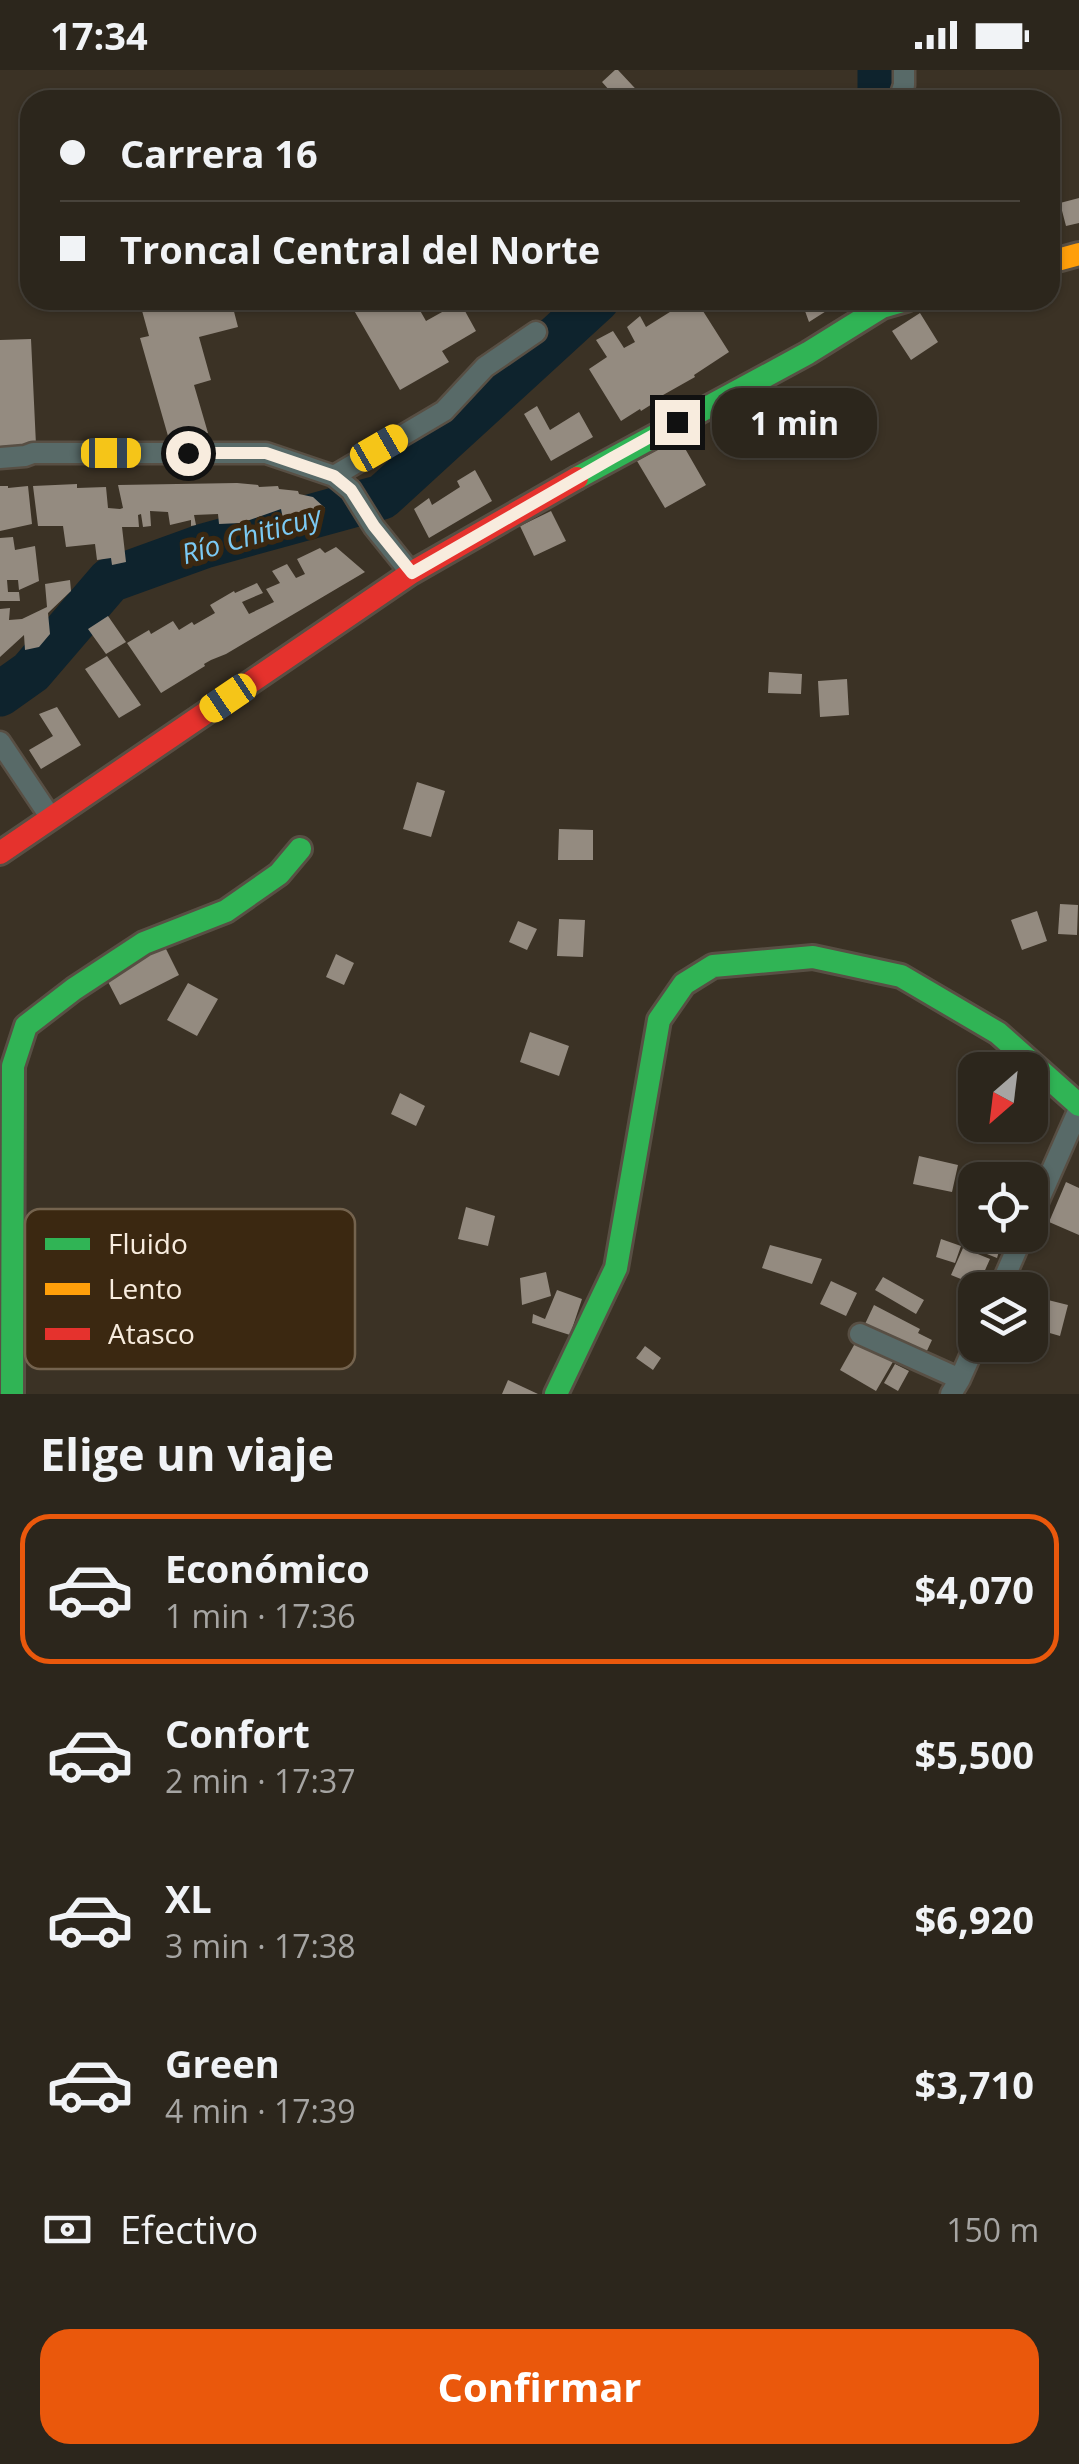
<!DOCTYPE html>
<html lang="es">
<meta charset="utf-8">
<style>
:root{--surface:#2c261c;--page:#383229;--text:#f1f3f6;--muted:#a6a5a3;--line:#48433b;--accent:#ea580c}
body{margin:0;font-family:"Open Sans",sans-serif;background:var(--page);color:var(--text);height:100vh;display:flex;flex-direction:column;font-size:38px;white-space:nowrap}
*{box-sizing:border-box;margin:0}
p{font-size:32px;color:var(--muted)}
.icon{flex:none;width:55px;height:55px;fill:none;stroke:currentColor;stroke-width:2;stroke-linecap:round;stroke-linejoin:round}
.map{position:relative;height:1324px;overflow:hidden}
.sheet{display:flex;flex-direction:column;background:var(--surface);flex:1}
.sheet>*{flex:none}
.top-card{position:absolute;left:20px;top:20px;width:1040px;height:220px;border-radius:30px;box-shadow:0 2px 8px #0004,0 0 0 2px var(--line);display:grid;align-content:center;height:220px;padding:0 40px;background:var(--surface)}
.needle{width:65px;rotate:208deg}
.controls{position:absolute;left:958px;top:982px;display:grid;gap:20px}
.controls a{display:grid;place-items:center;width:90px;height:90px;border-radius:20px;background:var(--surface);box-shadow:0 2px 8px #0004,0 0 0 2px var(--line);font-size:50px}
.end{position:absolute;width:45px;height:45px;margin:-22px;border:12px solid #f8ecde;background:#111;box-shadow:0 0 0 5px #111}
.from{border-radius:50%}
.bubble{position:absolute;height:70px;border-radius:30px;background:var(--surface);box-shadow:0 2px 8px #0004,0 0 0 2px var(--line);font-size:32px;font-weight:700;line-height:70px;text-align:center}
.car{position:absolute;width:30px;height:60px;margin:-30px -15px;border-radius:12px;box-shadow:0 0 8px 2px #0007;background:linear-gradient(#f5c518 24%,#345 0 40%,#f5c518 0 76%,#345 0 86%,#f5c518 0)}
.top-card b{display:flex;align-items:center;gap:35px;height:95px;font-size:38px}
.top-card b+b{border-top:2px solid var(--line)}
.top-card i{width:25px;height:25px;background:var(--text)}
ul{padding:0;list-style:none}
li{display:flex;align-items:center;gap:30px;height:150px;margin:0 20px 15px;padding:0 20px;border:5px solid transparent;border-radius:30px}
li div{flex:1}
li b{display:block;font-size:38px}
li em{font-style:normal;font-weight:700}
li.active{border-color:var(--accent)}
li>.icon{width:90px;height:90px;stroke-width:1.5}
h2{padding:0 40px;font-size:45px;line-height:120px}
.pay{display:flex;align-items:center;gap:25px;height:110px;padding:0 40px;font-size:38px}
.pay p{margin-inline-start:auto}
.cta{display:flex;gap:20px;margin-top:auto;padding:20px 40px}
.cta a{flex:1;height:115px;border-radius:30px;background:var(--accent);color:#fff;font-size:40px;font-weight:700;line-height:115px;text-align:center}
.status{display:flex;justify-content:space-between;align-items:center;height:70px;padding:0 50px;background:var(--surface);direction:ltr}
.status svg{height:28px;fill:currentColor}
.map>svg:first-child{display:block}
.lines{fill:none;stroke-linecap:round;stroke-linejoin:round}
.river{stroke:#0e232d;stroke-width:45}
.building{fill:#948b80}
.street-casing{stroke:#584f44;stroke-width:25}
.fast-casing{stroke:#584f44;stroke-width:28}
.slow-casing{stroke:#584f44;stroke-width:28}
.jam-casing{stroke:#584f44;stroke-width:28}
.street{stroke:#586a68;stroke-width:20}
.fast{stroke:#30b455;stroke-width:22}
.slow{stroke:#ff9f0a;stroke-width:22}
.jam{stroke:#e5322d;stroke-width:22}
.route{stroke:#f8ecde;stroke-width:12}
.labels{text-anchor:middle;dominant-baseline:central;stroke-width:10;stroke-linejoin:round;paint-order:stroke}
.water-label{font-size:28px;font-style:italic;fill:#7bcaf4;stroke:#3b2811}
.key{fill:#3b2811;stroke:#74634e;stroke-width:2.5}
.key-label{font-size:28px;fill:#f8ecde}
</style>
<div class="status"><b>17:34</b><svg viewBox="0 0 49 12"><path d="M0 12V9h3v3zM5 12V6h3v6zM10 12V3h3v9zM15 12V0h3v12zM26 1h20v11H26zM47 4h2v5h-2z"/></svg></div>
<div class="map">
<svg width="1079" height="1324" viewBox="0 0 1079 1324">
<rect width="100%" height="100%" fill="#3b3225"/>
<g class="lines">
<path class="river" d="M880,30V0
M0,624L31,602L110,510L204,476L382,427L597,230"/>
</g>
<path class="building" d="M615,0H618L646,30H618L602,12Z
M1079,128V153L1066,156L1060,133Z
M168,230H231L238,257L199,267L211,310L194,315L208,363L170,373L140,268L149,266L141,237Z
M348,230H414L426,251L460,232L476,261L442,281L449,292L400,320Z
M689,230H696L729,282L694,305L695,307L656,329L657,331L641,341L640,339L621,351L589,299L607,287L596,270L613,261L624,278L635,272L627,257L640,246L646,257Z
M801,230H828L831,238L809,252Z
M920,243L938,272L911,290L892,261Z
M31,269L36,375L0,376V270Z
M537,336L550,360L579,342L593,367L551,391L524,344Z
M679,368L706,415L665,438L637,391Z
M475,400L492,431L429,468L414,439L429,428L432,435L460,417L457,411Z
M237,413L258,415L259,417L278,416L279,419L298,421L299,424L313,427L325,438L283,449L281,439L241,453L219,454L218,444L194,445L196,455L191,456V450L170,455L168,442L150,441L151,456L143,457L141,444L138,445L139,457H122L126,492L112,495L111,488L97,490L95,474L66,477L63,456H38L33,416L77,414V418L106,417L108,438L120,439L123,438L118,415Z
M0,416H8V418L28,416L32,454L0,461Z
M551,441L566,471L534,486L520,456Z
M13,467L15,480L35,476L39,511L19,520L18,510H7L8,522H19L20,531H0V468Z
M336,477L365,502L226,584L211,590L204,594L205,596L161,623L127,573L149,560L151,564L173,551L179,560L192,552L194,555L215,543L210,535L234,521L235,523L257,513L263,523L242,532L249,544L274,532L266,519L280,513L272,501L287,494L296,508L305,504L297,489L320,478L325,483Z
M70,510L71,521L48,543L50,564L39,577L25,580L24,565L0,587V539L10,538L9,550L22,549L47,537L45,514Z
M108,546L126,572L106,584L88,559Z
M107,586L141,635L119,648L85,599Z
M769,602L802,604L801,624L768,623Z
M847,609L849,645L820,647L818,611Z
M57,637L81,675L41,699L29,680L53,666L39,644Z
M417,712L445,721L431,767L403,759Z
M559,759L593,760V790H558Z
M1060,834L1078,835L1077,865L1058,864Z
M1037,841L1047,871L1022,880L1011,850Z
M559,849L585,850L583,887L557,886Z
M518,851L537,859L527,880L509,872Z
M165,877L179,905L120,935L106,908Z
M336,884L354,893L344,915L326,907Z
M188,913L218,929L197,966L167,950Z
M530,962L569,976L559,1006L520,992Z
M400,1023L425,1036L416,1056L391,1044Z
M919,1086L958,1095L952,1122L913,1114Z
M1066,1112L1079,1118V1165L1049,1152Z
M466,1137L495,1146L488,1176L458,1169Z
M975,1142V1165H1004L997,1188L962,1174Z
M941,1169L961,1176L955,1193L936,1187Z
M770,1175L822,1189L812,1214L762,1198Z
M963,1178L990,1189L978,1216L951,1205Z
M546,1202L551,1226L522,1235L520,1208Z
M883,1207L924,1230L916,1244L875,1220Z
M831,1211L857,1223L846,1246L820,1234Z
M557,1220L582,1229L570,1265L532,1253L533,1244L545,1249Z
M1044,1229L1068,1235L1060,1266L1036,1259Z
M874,1235L920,1259L918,1263L932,1270L925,1285L865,1254Z
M858,1268L894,1290L876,1321L840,1300Z
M645,1276L661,1288L653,1300L636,1288Z
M895,1294L909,1301L898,1321L884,1313Z
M508,1310L538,1324H502Z"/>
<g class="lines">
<defs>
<path id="street" d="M899,30L904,15V0
M0,388L25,386L33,383H266L334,406L351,420L374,457L411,503
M334,406L444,341L485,297L536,262
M0,672L51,748
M1030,1150L1079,1039
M999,1220L1023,1165
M860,1264L960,1309
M951,1324L960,1309L975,1275"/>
<path id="fast" d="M577,408L808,283L882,237L906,230
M12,1324L13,996L26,956L74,919L144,873L226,841L279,804L300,779
M556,1324L616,1198L659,950L684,914L713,896L813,887L901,906L998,963L1079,1035"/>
<path id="slow" d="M1050,192L1079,184"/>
<path id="jam" d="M0,783L411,503L577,408"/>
</defs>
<use href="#street" class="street-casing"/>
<use href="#fast" class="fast-casing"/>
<use href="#slow" class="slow-casing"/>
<use href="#jam" class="jam-casing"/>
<use href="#street" class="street"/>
<use href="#fast" class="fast"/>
<use href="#slow" class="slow"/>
<use href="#jam" class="jam"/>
</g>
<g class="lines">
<path class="route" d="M188,383H266L334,406L351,420L374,456L412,503L612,388L677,352"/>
</g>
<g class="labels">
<g class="water-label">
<text transform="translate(251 464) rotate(-16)">Río Chiticuy</text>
</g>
</g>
<rect x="25" y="1139" width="330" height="160" rx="15" class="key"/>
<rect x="45" y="1168" width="45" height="12" fill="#30b455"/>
<rect x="45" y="1213" width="45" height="12" fill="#ff9f0a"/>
<rect x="45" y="1258" width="45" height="12" fill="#e5322d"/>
<g class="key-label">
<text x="108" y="1184">Fluido</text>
<text x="108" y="1229">Lento</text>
<text x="108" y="1274">Atasco</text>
</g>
</svg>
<div class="controls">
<a><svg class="needle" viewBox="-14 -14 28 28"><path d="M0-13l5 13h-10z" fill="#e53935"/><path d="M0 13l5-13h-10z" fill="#a6a5a3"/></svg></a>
<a><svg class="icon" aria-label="locate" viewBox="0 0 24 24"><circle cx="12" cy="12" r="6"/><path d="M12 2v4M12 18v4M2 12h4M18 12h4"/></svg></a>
<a><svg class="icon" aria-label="layers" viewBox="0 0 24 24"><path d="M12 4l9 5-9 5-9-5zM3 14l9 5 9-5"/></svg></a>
</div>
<i class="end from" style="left:188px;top:383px"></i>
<i class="end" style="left:677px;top:352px"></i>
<div class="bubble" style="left:712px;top:318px;width:165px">1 min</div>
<i class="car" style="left:379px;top:378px;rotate:60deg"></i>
<i class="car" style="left:111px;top:383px;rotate:90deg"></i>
<i class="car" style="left:228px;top:628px;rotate:236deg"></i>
<div class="top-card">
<b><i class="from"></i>Carrera 16</b>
<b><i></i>Troncal Central del Norte</b>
</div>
</div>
<section class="sheet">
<h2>Elige un viaje</h2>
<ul>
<li class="active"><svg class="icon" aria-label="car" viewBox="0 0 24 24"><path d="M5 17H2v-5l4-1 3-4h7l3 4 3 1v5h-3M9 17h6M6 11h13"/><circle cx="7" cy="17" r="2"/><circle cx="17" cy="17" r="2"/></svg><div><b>Económico</b><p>1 min · 17:36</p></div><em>$4,070</em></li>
<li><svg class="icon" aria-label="car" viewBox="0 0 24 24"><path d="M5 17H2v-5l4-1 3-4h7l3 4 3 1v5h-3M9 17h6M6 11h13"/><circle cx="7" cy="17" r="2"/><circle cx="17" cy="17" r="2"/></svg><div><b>Confort</b><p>2 min · 17:37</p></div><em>$5,500</em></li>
<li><svg class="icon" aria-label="car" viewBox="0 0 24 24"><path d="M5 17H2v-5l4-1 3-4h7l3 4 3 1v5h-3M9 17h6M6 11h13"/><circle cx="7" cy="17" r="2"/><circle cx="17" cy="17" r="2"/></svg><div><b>XL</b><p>3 min · 17:38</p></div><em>$6,920</em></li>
<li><svg class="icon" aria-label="car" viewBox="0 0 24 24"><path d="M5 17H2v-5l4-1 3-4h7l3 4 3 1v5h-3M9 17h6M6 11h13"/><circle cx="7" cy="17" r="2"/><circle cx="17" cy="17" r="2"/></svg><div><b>Green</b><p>4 min · 17:39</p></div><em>$3,710</em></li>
</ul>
<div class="pay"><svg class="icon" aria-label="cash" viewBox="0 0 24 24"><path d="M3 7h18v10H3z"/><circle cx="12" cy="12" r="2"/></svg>Efectivo<p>150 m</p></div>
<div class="cta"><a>Confirmar</a></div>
</section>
